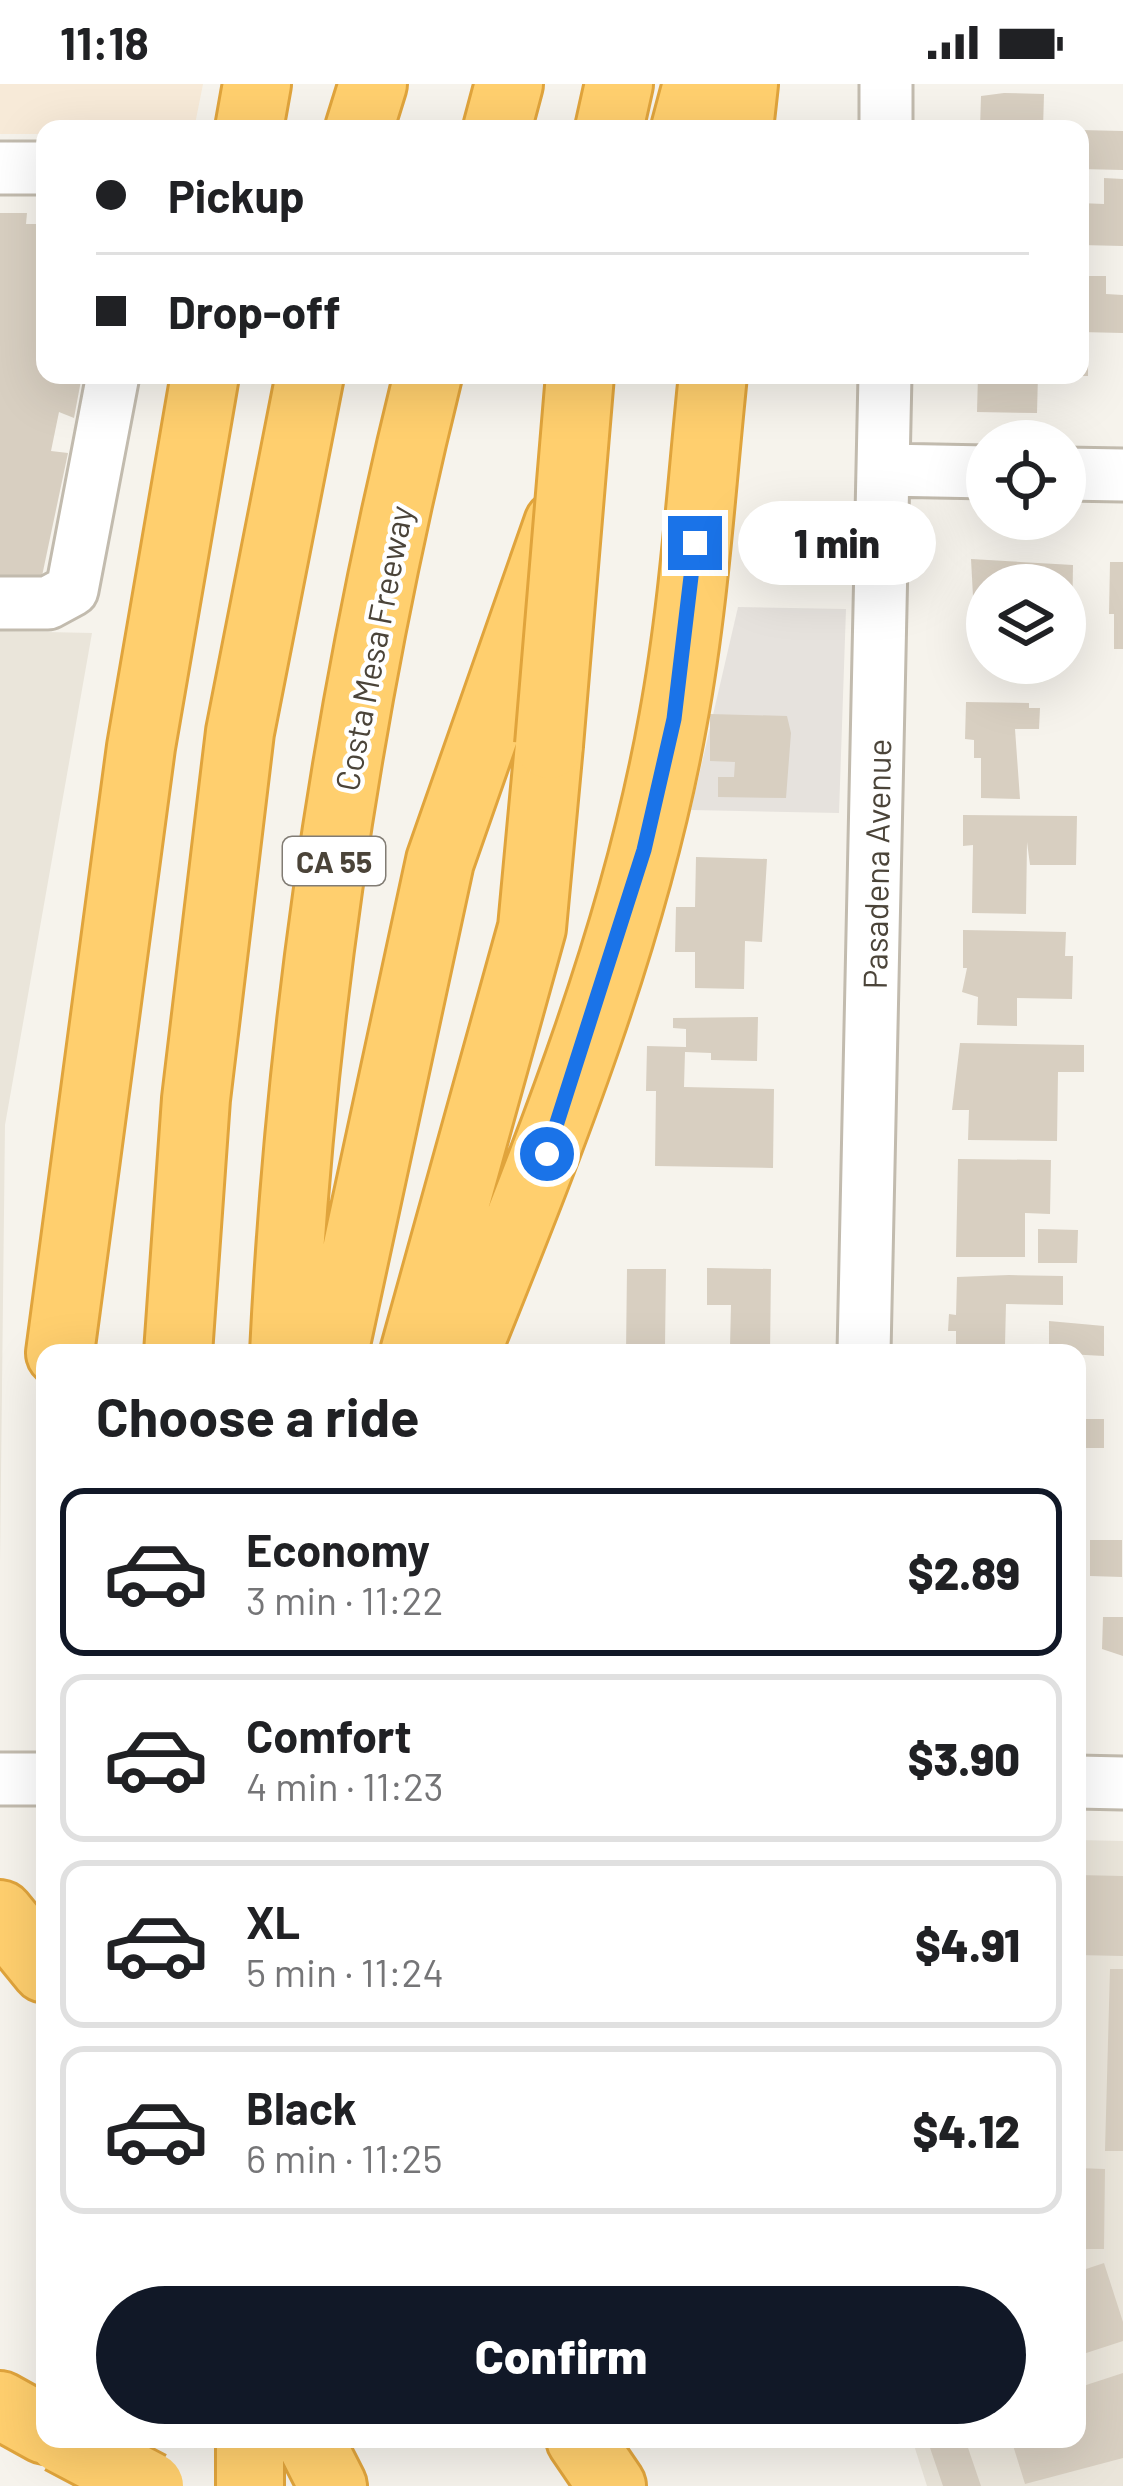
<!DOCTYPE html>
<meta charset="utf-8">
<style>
:root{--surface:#fff;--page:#f2f2f2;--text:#202124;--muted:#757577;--line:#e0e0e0;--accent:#111827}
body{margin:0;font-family:Barlow,sans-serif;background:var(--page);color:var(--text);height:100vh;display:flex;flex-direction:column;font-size:45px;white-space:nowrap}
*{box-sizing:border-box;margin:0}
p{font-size:39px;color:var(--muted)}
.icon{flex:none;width:66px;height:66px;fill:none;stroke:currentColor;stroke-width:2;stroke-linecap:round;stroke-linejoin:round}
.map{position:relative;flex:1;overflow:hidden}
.details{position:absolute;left:36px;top:1260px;width:1050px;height:1104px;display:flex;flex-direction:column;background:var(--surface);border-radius:24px;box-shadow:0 12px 48px #0002}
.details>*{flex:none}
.banner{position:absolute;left:36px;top:36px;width:1053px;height:264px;border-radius:24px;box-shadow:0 12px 48px #0002;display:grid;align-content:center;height:264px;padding:0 60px;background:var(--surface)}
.controls{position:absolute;left:966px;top:336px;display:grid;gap:24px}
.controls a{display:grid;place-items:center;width:120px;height:120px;border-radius:50%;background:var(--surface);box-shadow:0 12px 48px #0002;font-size:60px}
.end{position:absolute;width:54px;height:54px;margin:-27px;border:15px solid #1a73e8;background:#fff;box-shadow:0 0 0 6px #fff}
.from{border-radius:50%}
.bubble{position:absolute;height:84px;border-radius:42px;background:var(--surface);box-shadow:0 12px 48px #0002;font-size:39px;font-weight:800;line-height:84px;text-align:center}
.banner b{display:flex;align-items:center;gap:42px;height:114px;font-size:45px}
.banner b+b{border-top:3px solid var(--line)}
.banner i{width:30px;height:30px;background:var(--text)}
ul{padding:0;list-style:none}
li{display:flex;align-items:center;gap:36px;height:168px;margin:0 24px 18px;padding:0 36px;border:6px solid var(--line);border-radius:24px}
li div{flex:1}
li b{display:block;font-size:45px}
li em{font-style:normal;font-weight:800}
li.selected{border-color:var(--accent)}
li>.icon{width:108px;height:108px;stroke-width:1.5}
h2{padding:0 60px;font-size:54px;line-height:144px}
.cta{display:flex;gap:24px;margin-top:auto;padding:24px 60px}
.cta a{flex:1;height:138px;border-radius:72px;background:var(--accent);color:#fff;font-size:48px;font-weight:800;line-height:138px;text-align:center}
.status{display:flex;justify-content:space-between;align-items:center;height:84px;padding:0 60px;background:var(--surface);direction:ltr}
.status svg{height:33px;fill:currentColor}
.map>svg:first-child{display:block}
.residential{fill:#eae5da}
.commercial{fill:#f7ead8}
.industrial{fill:#e6e2dd}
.building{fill:#d8cfc1}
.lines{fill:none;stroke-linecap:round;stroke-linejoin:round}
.minor-casing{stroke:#c2bbae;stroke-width:57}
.highway-casing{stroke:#e0a43c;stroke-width:72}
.minor{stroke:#fff;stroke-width:51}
.highway{stroke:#ffcf6e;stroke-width:66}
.highway-bridge-casing{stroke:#e0a43c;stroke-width:72;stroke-linecap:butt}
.highway-bridge{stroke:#ffcf6e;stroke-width:66}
.route{stroke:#1a73e8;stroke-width:15}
.labels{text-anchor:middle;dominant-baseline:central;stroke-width:9;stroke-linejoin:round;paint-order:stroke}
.shield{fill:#fff;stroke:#817c74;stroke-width:3}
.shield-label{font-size:30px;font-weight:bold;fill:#4b4439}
.street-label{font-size:33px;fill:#4b4439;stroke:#fff}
</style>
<div class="status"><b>11:18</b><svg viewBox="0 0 49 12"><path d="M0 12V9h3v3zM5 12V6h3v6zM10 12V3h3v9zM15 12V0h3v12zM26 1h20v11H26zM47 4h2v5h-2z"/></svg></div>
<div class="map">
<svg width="1123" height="2402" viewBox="0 0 1123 2402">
<rect width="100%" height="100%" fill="#f6f3ec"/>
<path class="residential" d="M0,547L92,549L5,1041L0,1478Z
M1077,1756L1123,1757V2402H927L912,2355H1077Z"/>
<path class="commercial" d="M0,0H203L194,45H45V50H0Z"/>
<path class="industrial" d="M738,523L846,525L839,729L691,726Z"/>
<path class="building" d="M1004,9L1044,10L1043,45H980L981,12Z
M1080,46L1123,47V86L1080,85Z
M1104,94L1123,95V162L1080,161V119L1104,120Z
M0,129H27L26,140H45V291H82L74,334L59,328L51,367L68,369L38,511L0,504Z
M1080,192H1106V210L1123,211V249L1080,248Z
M1080,258H1088V292H1080Z
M978,291H1038L1037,329L977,328Z
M971,475L1073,481L1072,544H1065V501H987V531H974Z
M1110,478H1123V565H1114V530H1109Z
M966,618L1029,619V624H1040L1039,645H1015L1020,715L981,714V674H974V656L965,655Z
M710,630L787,632L791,649L786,714L718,713V693H734L735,678L710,677Z
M963,731L1077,732L1076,781H1030L1027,758L1026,830L972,829L973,761L963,762Z
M696,773L767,775L762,858L745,857L744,905L695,904V868H675L676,823H695Z
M963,846L1066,848L1065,872H1073L1072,915L1017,914V942L977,941L978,913L962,908L967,884H963Z
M758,933L757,977L711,976V969L685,968L684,1003L774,1005L773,1084L655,1082L656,1007H646L647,962L686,963V945L673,944V934Z
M960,959L1084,961V988H1058L1057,1057L968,1056L969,1026H952Z
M958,1075L1051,1076L1050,1130L1025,1129V1173H956Z
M1038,1145L1078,1146L1077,1179H1038Z
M707,1184L771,1185L770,1269H626L627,1185H666L665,1262L730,1263L731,1221H707Z
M1009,1191L1063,1192V1221L1006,1220L1005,1261L956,1260V1247H948L949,1230L956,1231L957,1193Z
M1049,1237L1104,1242V1272L1049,1269Z
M1077,1335H1104V1364H1077Z
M1090,1456H1122V1493L1090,1492Z
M1103,1533H1123V1572L1102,1565Z
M1077,1791L1123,1792V1872L1077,1871Z
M1110,1885H1123V2067H1105Z
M1077,2084L1105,2085L1104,2165H1077Z
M1104,2179L1123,2238V2257L1077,2272V2188Z
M1123,2289V2374L1025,2400L1011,2355H1077V2304Z
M927,2355H965L981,2402H943Z"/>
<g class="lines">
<defs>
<path id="minor" d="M886,45V0
M0,84H45
M885,386L987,388
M1065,390L1123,391
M0,519H48L72,506L113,291
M864,1269L885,291
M0,1695H45
M1077,1698L1123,1699"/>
<path id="highway" d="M249,45L257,0
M359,45L373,0
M497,45L509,0
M609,45L619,0
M685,45L697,0
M739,45L744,0
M60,1269L141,663L205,291
M178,1269L196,1015L240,648L310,291
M284,1269C300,941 349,610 428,291
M334,1269L440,777L558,440
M414,1269L532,844L549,661
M466,1269C548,1065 634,854 673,636C694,523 701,406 713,291
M0,1830L45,1885
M0,2321L45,2346
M250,2355V2402
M309,2355L333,2402
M580,2355L612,2402"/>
</defs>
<use href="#minor" class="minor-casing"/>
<use href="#highway" class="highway-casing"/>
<use href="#minor" class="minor"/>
<use href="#highway" class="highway"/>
<defs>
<path id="highway-bridge" d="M549,661L580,291
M61,2355L150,2402"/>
</defs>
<use href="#highway-bridge" class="highway-bridge-casing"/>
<use href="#highway-bridge" class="highway-bridge"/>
</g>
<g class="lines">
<path class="route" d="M547,1070L644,766L674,635L695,459"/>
</g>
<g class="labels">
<rect class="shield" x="283" y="753" width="102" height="48" rx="9"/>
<g class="shield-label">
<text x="334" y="777">CA 55</text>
</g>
<g class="street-label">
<text transform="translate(373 564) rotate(-79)">Costa Mesa Freeway</text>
<text transform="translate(876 780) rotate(-89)">Pasadena Avenue</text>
</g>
</g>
</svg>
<div class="controls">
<a><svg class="icon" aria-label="locate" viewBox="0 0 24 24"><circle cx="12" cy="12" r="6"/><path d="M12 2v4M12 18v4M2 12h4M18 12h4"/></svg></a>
<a><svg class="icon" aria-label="layers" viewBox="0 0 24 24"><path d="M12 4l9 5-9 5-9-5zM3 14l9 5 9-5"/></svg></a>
</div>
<i class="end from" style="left:547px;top:1070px"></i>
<i class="end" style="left:695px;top:459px"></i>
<div class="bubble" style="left:738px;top:417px;width:198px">1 min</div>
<div class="banner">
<b><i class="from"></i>Pickup</b>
<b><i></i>Drop-off</b>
</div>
<section class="details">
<h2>Choose a ride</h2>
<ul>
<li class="selected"><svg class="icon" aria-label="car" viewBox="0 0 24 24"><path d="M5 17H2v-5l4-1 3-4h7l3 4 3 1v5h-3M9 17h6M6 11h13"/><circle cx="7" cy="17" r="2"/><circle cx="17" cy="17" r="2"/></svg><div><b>Economy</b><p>3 min · 11:22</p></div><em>$2.89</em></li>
<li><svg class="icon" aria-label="car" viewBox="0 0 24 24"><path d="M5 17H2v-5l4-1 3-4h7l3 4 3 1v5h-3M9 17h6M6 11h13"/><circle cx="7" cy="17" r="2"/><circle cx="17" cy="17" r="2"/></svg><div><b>Comfort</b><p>4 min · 11:23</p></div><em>$3.90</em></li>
<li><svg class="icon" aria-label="car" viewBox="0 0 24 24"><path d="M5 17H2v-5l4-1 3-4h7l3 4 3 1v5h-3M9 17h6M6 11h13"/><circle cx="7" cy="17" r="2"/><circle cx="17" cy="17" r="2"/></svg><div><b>XL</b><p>5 min · 11:24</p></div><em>$4.91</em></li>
<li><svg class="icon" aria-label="car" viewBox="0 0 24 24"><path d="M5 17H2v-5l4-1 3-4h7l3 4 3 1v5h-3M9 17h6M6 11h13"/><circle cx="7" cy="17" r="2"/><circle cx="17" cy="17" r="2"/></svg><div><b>Black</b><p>6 min · 11:25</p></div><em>$4.12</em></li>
</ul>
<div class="cta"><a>Confirm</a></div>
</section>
</div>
